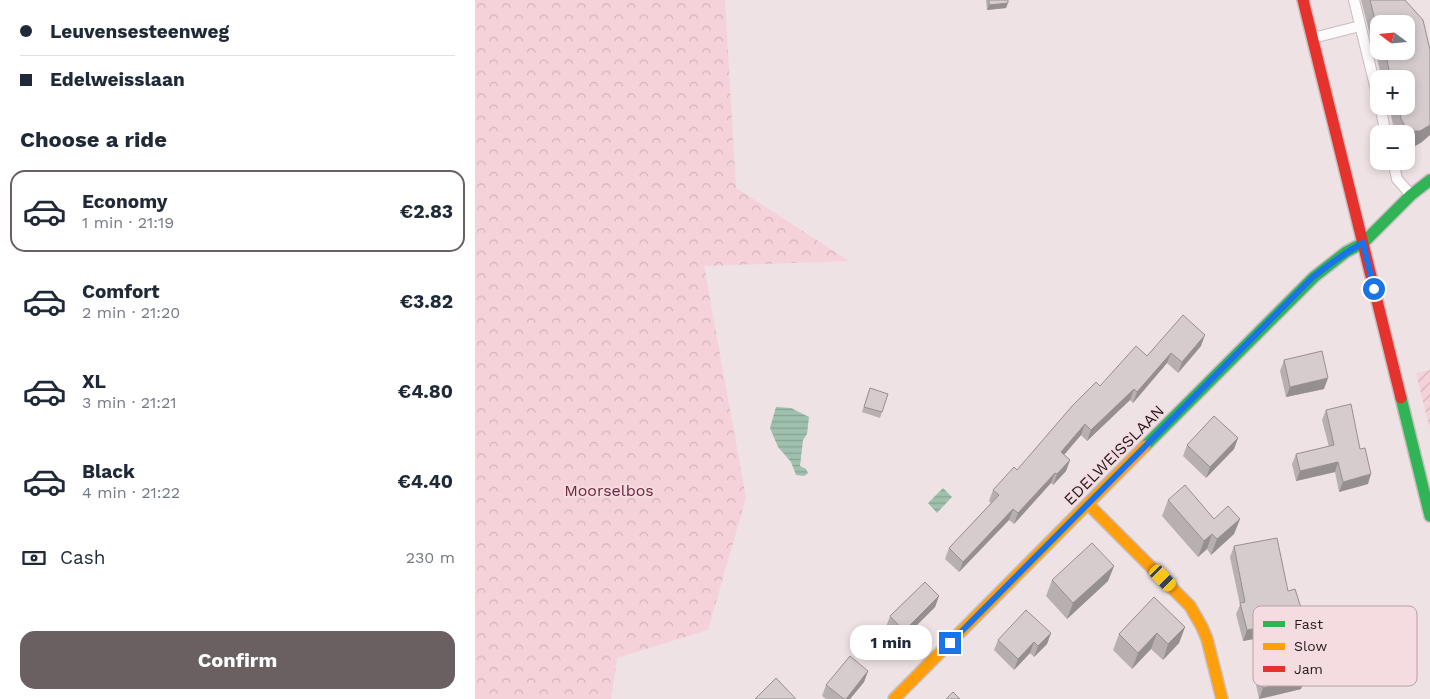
<!DOCTYPE html>
<meta charset="utf-8">
<style>
:root{--surface:#fff;--page:#f2f2f3;--text:#1f2937;--muted:#747a83;--line:#e0e1e3;--accent:#6a5f61}
body{margin:0;font-family:"Work Sans",sans-serif;background:var(--page);color:var(--text);height:100vh;display:flex;flex-direction:column;font-size:19px;white-space:nowrap}
*{box-sizing:border-box;margin:0}
p{font-size:16px;color:var(--muted)}
.icon{flex:none;width:28px;height:28px;fill:none;stroke:currentColor;stroke-width:2;stroke-linecap:round;stroke-linejoin:round}
.map{position:relative;flex:1;overflow:hidden}
.details{display:flex;flex-direction:column;background:var(--surface);width:475px}
.details>*{flex:none}
.hud{display:grid;align-content:center;height:110px;padding:0 20px;background:var(--surface)}
.needle{width:32px;rotate:286deg}
.tools{position:absolute;left:895px;top:15px;display:grid;gap:10px}
.tools a{display:grid;place-items:center;width:45px;height:45px;border-radius:10px;background:var(--surface);box-shadow:0 2px 8px #0003;font-size:25px}
.end{position:absolute;width:22px;height:22px;margin:-11px;border:6px solid #1a73e8;background:#fff;box-shadow:0 0 0 2px #fff}
.from{border-radius:50%}
.bubble{position:absolute;height:35px;border-radius:15px;background:var(--surface);box-shadow:0 2px 8px #0003;font-size:16px;font-weight:700;line-height:35px;text-align:center}
.car{position:absolute;width:15px;height:30px;margin:-15px -8px;border-radius:6px;box-shadow:0 0 4px 1px #0007;background:linear-gradient(#f5c518 24%,#345 0 40%,#f5c518 0 76%,#345 0 86%,#f5c518 0)}
.hud b{display:flex;align-items:center;gap:18px;height:48px;font-size:19px}
.hud b+b{border-top:1px solid var(--line)}
.hud i{width:12px;height:12px;background:var(--text)}
ul{padding:0;list-style:none}
li{display:flex;align-items:center;gap:15px;height:82px;margin:0 10px 8px;padding:0 10px;border:2px solid transparent;border-radius:15px}
li div{flex:1}
li b{display:block;font-size:19px}
li em{font-style:normal;font-weight:700}
li.on{border-color:var(--accent)}
li>.icon{width:45px;height:45px;stroke-width:1.5}
h2{padding:0 20px;font-size:22px;line-height:60px}
.pay{display:flex;align-items:center;gap:12px;height:55px;padding:0 20px;font-size:19px}
.pay p{margin-inline-start:auto}
.cta{display:flex;gap:10px;margin-top:auto;padding:10px 20px}
.cta a{flex:1;height:58px;border-radius:15px;background:var(--accent);color:#fff;font-size:20px;font-weight:700;line-height:58px;text-align:center}
main{display:flex;flex:1;min-height:0}
.map>svg:first-child{display:block}
.forest{fill:url(#forest-crowns)}
.garden{fill:url(#garden-furrows)}
.water{fill:url(#water-rules)}
.lines{fill:none;stroke-linecap:round;stroke-linejoin:round}
.lane-casing{stroke:#c8bdbf;stroke-width:12}
.fast-casing{stroke:#c8bdbf;stroke-width:14}
.slow-casing{stroke:#c8bdbf;stroke-width:14}
.jam-casing{stroke:#c8bdbf;stroke-width:14}
.lane{stroke:#fdfbfb;stroke-width:10}
.fast{stroke:#30b455;stroke-width:11}
.slow{stroke:#ff9f0a;stroke-width:11}
.jam{stroke:#e5322d;stroke-width:11}
.wall{fill:#b8afb1;fill-rule:evenodd}
.shaded-wall{fill:#968f90}
.building{fill:#d6ccce;stroke:#968f90}
.route{stroke:#1a73e8;stroke-width:6}
.labels{text-anchor:middle;dominant-baseline:central;stroke-width:4;stroke-linejoin:round;paint-order:stroke}
.street-label{font-size:16px;fill:#22191b;stroke:#f5dce0}
.park-label{font-size:16px;fill:#6c283d;stroke:#f5dce0}
.key{fill:#f5dce0;stroke:#b6a2a5;stroke-width:1}
.key-label{font-size:14px;fill:#22191b}
</style>
<main>
<section class="details">
<div class="hud">
<b><i class="from"></i>Leuvensesteenweg</b>
<b><i></i>Edelweisslaan</b>
</div>
<h2>Choose a ride</h2>
<ul>
<li class="on"><svg class="icon" aria-label="car" viewBox="0 0 24 24"><path d="M5 17H2v-5l4-1 3-4h7l3 4 3 1v5h-3M9 17h6M6 11h13"/><circle cx="7" cy="17" r="2"/><circle cx="17" cy="17" r="2"/></svg><div><b>Economy</b><p>1 min · 21:19</p></div><em>€2.83</em></li>
<li><svg class="icon" aria-label="car" viewBox="0 0 24 24"><path d="M5 17H2v-5l4-1 3-4h7l3 4 3 1v5h-3M9 17h6M6 11h13"/><circle cx="7" cy="17" r="2"/><circle cx="17" cy="17" r="2"/></svg><div><b>Comfort</b><p>2 min · 21:20</p></div><em>€3.82</em></li>
<li><svg class="icon" aria-label="car" viewBox="0 0 24 24"><path d="M5 17H2v-5l4-1 3-4h7l3 4 3 1v5h-3M9 17h6M6 11h13"/><circle cx="7" cy="17" r="2"/><circle cx="17" cy="17" r="2"/></svg><div><b>XL</b><p>3 min · 21:21</p></div><em>€4.80</em></li>
<li><svg class="icon" aria-label="car" viewBox="0 0 24 24"><path d="M5 17H2v-5l4-1 3-4h7l3 4 3 1v5h-3M9 17h6M6 11h13"/><circle cx="7" cy="17" r="2"/><circle cx="17" cy="17" r="2"/></svg><div><b>Black</b><p>4 min · 21:22</p></div><em>€4.40</em></li>
</ul>
<div class="pay"><svg class="icon" aria-label="cash" viewBox="0 0 24 24"><path d="M3 7h18v10H3z"/><circle cx="12" cy="12" r="2"/></svg>Cash<p>230 m</p></div>
<div class="cta"><a>Confirm</a></div>
</section>
<div class="map">
<svg width="955" height="699" viewBox="0 0 955 699">
<defs>
<pattern id="forest-crowns" width="20" height="18" patternUnits="userSpaceOnUse" patternTransform="scale(1.25)"><rect width="20" height="18" fill="#f5d2d9"/><path d="M2 6a3 3 0 1 1 6 0M12 15a3 3 0 1 1 6 0" fill="none" stroke="#d2b4ba"/></pattern>
<pattern id="garden-furrows" width="10" height="10" patternUnits="userSpaceOnUse" patternTransform="scale(1.25)"><rect width="10" height="10" fill="#f5d2d9"/><path d="M-1 1l2-2M0 10L10 0M9 11l2-2" fill="none" stroke="#d2b4ba"/></pattern>
<pattern id="water-rules" width="6" height="5" patternUnits="userSpaceOnUse" patternTransform="scale(1.25)"><rect width="6" height="5" fill="#9ec0ad"/><path d="M0 2.5h6" fill="none" stroke="#88a494"/></pattern>
</defs>
<rect width="100%" height="100%" fill="#efe2e4"/>
<path class="forest" d="M0,0H250L261,188L374,261L229,266L271,498L233,630L142,658L136,699H0Z"/>
<path class="garden" d="M955,370V430L941,373Z"/>
<path class="water" d="M301,407L316,408L334,417L332,434L328,440L325,466L331,469L333,473L329,476L321,475L316,462L303,447L295,428Z
M468,488L477,497L462,513L453,503Z"/>
<g class="lines">
<defs>
<path id="lane" d="M879,0L904,102
M838,38L885,26
M905,106L911,134
M918,161L922,179L936,195"/>
<path id="fast" d="M926,398L955,516
M670,446L839,277L871,252L888,243L936,195L955,180"/>
<path id="slow" d="M613,504L715,606L727,627L732,639L747,699
M419,699L670,446"/>
<path id="jam" d="M828,0L926,398"/>
</defs>
<use href="#lane" class="lane-casing"/>
<use href="#fast" class="fast-casing"/>
<use href="#slow" class="slow-casing"/>
<use href="#jam" class="jam-casing"/>
<use href="#lane" class="lane"/>
<use href="#fast" class="fast"/>
<use href="#slow" class="slow"/>
<use href="#jam" class="jam"/>
</g>
<path class="wall" d="M511,0H533L531,8L512,10Z
M886,0H930L947,142L940,146H931V134H920L914,106H931V79H907L898,43H897ZM904,24L931,51H904Z
M726,346L703,373L692,363L658,403L655,400L612,441L606,435L589,455L595,460L591,471L578,485L576,483L539,524L534,520L484,572L470,559L474,548L516,503L514,501L518,490L542,470L625,386L672,356Z
M809,360L849,389L811,397L805,371Z
M395,388L413,394L405,418L387,412Z
M851,410L893,484L864,492L860,472L821,481L817,464L821,454L854,447L847,420Z
M763,438L759,449L731,478L708,456L712,445Z
M693,500L739,519H765L759,534L736,555L732,549L723,557L687,516Z
M759,546L813,591L827,611L823,621L820,622V633L826,689L784,699L778,670L782,659L793,657L784,638L768,641L761,614L765,605L755,557Z
M639,566L633,581L592,619L571,596L577,580Z
M464,596L460,607L425,642L411,627L415,616Z
M710,627L704,643L688,660L676,649L657,669L638,650L644,634Z
M576,633L572,644L559,657L555,653L539,670L519,650L523,640Z
M393,671L389,682L375,699H351L347,696L351,685Z"/>
<path class="shaded-wall" d="M533,3L531,8L512,10L514,5Z
M902,28H904L898,43H897Z
M955,125V135L947,142L940,146H931L937,131Z
M730,335L726,346L703,373L707,362Z
M696,353L692,363L658,403L662,392Z
M853,378L849,389L811,397L815,387Z
M659,389L655,400L612,441L616,430Z
M610,424L606,435L582,463L586,452Z
M763,438L759,449L731,478L735,467Z
M595,460L591,471L578,485L582,474Z
M863,462L860,472L821,481L825,471Z
M580,473L576,483L539,524L543,513Z
M896,474L893,484L864,492L868,482Z
M538,509L534,520L484,572L488,562Z
M765,519L759,534L736,555L742,539Z
M737,534L732,549L723,557L729,541Z
M639,566L633,581L592,619L598,603Z
M464,596L460,607L425,642L429,631Z
M827,611L823,621L814,624L818,613Z
M710,627L704,643L688,660L693,644Z
M788,627L784,638L768,641L772,630Z
M576,633L572,644L559,657L563,646Z
M682,633L676,649L657,669L663,653Z
M559,642L555,653L539,670L543,659Z
M393,671L389,682L375,699H371Z
M830,679L826,689L784,699L788,688Z"/>
<path class="building" d="M514,0H533V3L514,5Z
M895,0H930L948,20L955,50V125L945,131H937L930,126L926,119L923,106H931V79H916L910,51H931V24H904V28H902Z
M708,315L730,335L707,362L696,353L662,392L659,389L616,430L610,424L586,452L595,460L582,474L580,473L543,513L538,509L488,562L474,548L524,495L518,490L539,467L542,470L598,405L621,382L625,386L661,346L672,356Z
M847,351L853,378L815,387L809,360Z
M395,388L413,394L407,412L389,407Z
M876,404L885,449L890,448L896,474L868,482L863,462L825,471L821,454L859,445L851,410Z
M739,416L763,438L735,467L712,445Z
M710,485L739,519L753,506L765,519L742,539L737,534L729,541L693,500Z
M802,538L813,591L820,589L827,611L818,613L822,628L819,629L830,679L788,688L782,659L800,655L788,627L772,630L765,603L770,602L759,546Z
M617,543L639,566L598,603L577,580Z
M450,582L464,596L429,631L415,616Z
M679,597L710,627L693,644L682,633L663,653L644,634Z
M551,610L576,633L563,646L559,642L543,659L523,640Z
M375,656L393,671L371,699H369L351,685Z
M301,678L321,699H280Z
M478,692L485,699H471Z"/>
<g class="lines">
<path class="route" d="M475,643L838,277C855,264 869,253 888,243L899,289"/>
</g>
<g class="labels">
<g class="street-label">
<text transform="translate(639 455) rotate(-45)">EDELWEISSLAAN</text>
</g>
<g class="park-label">
<text x="134" y="490">Moorselbos</text>
</g>
</g>
<rect x="778" y="606" width="164" height="80" rx="8" class="key"/>
<rect x="788" y="621" width="22" height="6" fill="#30b455"/>
<rect x="788" y="643" width="22" height="7" fill="#ff9f0a"/>
<rect x="788" y="666" width="22" height="6" fill="#e5322d"/>
<g class="key-label">
<text x="819" y="629">Fast</text>
<text x="819" y="651">Slow</text>
<text x="819" y="674">Jam</text>
</g>
</svg>
<div class="tools">
<a><svg class="needle" viewBox="-14 -14 28 28"><path d="M0-13l5 13h-10z" fill="#e53935"/><path d="M0 13l5-13h-10z" fill="#747a83"/></svg></a>
<a>+</a>
<a>−</a>
</div>
<i class="end from" style="left:899px;top:289px"></i>
<i class="end" style="left:475px;top:643px"></i>
<div class="bubble" style="left:375px;top:625px;width:82px">1 min</div>
<i class="car" style="left:688px;top:578px;rotate:136deg"></i>
</div>
</main>
